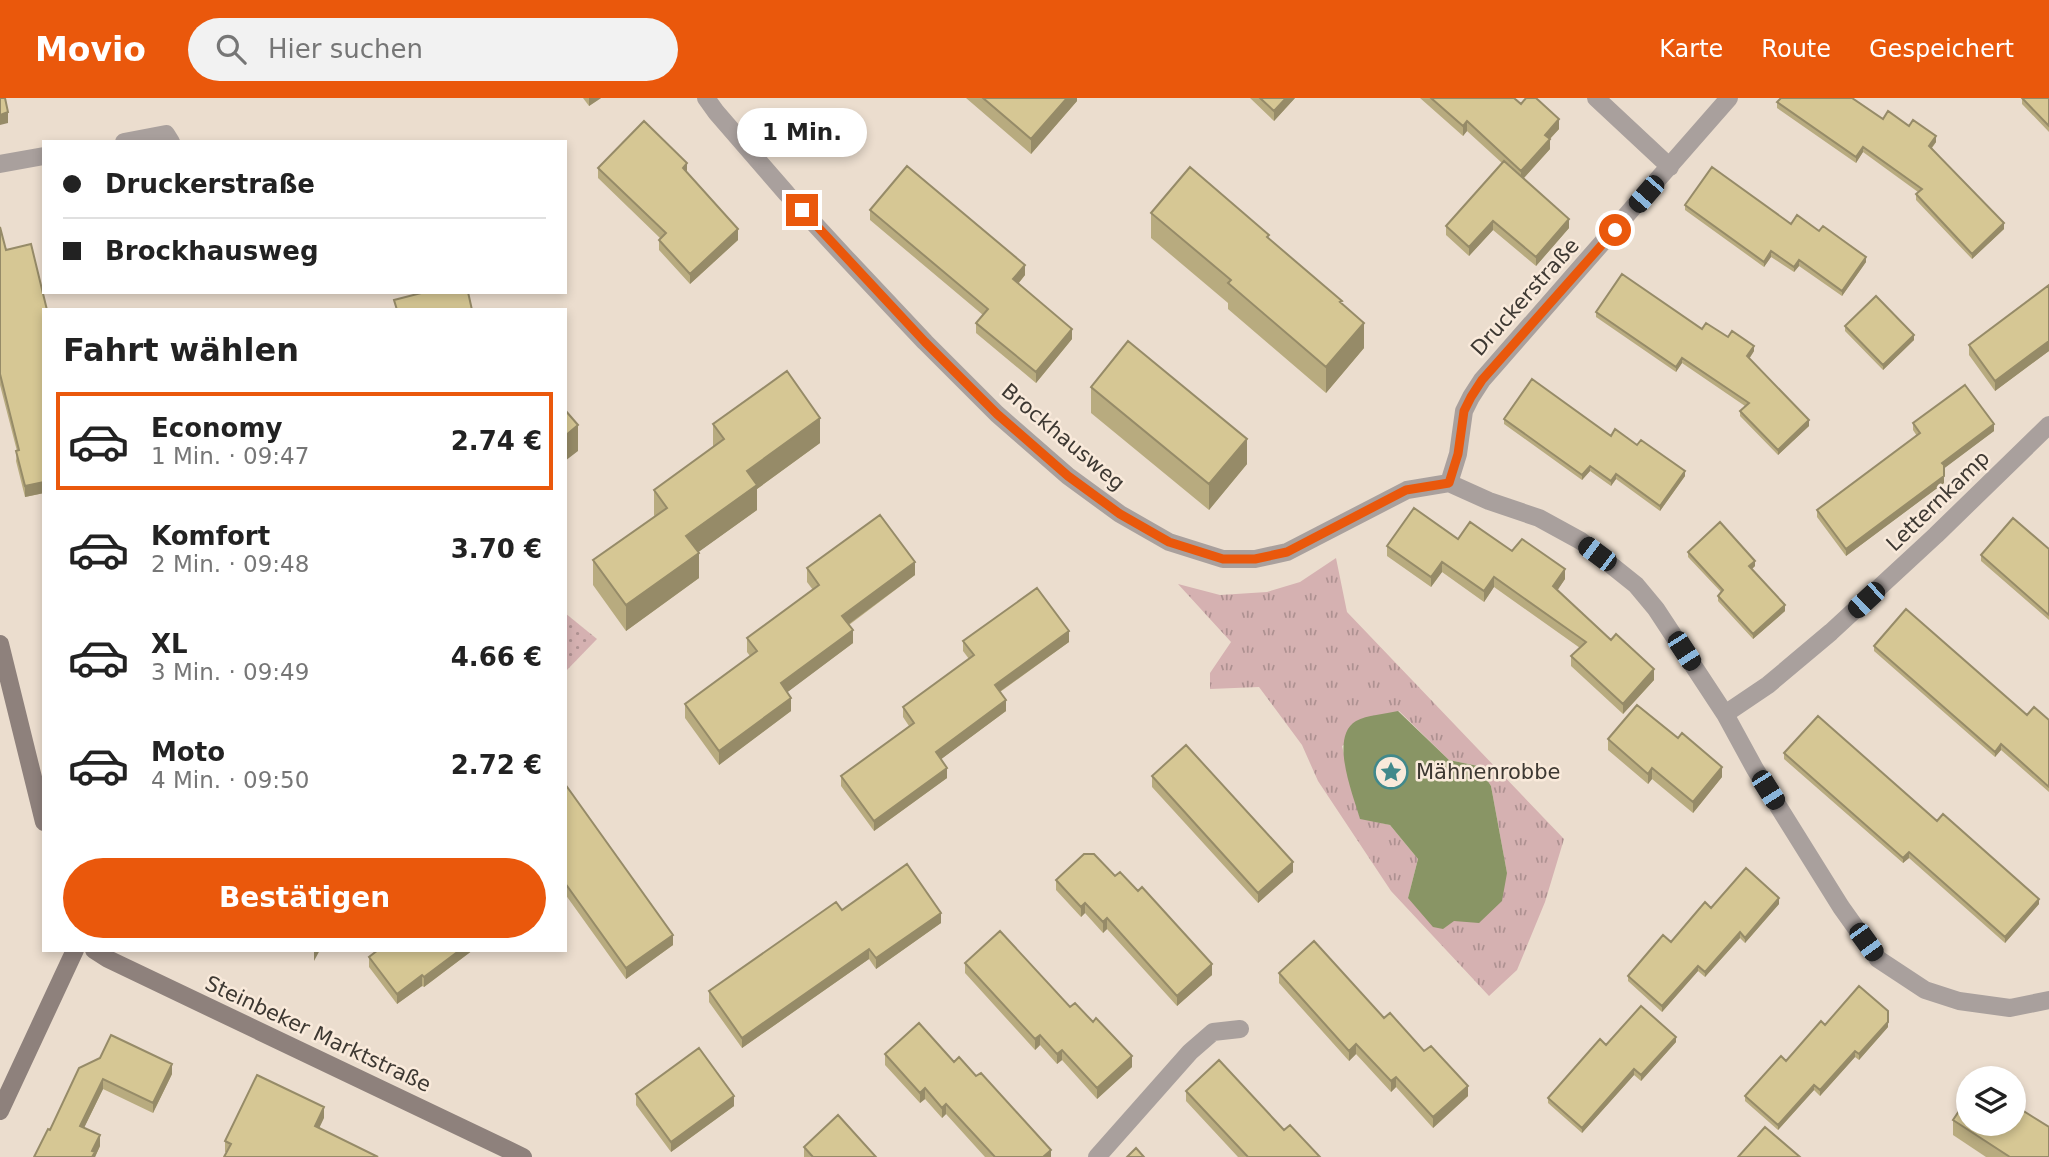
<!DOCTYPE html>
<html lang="de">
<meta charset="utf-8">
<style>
:root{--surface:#fff;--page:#f2f2f2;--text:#222;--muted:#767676;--line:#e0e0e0;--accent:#ea580c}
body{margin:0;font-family:"DejaVu Sans",sans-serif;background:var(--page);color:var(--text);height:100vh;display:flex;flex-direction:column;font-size:26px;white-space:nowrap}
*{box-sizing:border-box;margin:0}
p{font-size:23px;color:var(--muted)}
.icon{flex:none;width:38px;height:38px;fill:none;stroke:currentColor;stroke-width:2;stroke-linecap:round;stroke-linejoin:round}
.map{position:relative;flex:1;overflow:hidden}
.drawer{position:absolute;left:42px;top:210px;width:525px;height:644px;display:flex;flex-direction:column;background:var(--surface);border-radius:0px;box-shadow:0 4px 10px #0003}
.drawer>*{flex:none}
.guide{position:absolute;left:42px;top:42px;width:525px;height:154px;border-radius:0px;box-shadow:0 4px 10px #0003;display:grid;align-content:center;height:154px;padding:0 21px;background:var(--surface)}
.buttons{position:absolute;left:1956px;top:968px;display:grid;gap:14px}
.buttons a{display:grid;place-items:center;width:70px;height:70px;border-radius:50%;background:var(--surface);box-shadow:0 4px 10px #0003;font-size:35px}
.end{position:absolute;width:32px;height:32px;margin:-16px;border:9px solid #ea580c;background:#fff;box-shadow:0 0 0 4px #fff}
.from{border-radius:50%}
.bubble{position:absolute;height:49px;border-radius:24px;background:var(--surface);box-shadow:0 4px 10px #0003;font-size:23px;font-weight:600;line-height:49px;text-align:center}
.car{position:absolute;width:21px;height:42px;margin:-21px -10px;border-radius:9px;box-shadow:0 0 5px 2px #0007;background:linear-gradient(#222 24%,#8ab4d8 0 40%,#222 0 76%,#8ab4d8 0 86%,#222 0)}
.guide b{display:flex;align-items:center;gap:24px;height:66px;font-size:26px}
.guide b+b{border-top:2px solid var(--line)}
.guide i{width:18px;height:18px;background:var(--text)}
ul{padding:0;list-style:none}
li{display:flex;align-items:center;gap:21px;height:98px;margin:0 14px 10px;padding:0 7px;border:4px solid transparent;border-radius:0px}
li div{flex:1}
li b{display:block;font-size:26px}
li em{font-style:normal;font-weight:600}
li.active{border-color:var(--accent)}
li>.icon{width:63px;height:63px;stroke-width:1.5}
h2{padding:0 21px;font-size:32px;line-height:84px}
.action{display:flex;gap:14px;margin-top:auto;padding:14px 21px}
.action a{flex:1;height:80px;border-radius:42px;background:var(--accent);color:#fff;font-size:28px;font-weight:600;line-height:80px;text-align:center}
header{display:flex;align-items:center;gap:42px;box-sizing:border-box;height:98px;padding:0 35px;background:var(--accent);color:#fff}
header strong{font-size:33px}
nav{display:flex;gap:38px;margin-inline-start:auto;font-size:24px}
.search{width:490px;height:63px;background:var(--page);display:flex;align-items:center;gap:18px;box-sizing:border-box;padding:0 24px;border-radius:38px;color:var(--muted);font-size:26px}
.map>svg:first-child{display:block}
.grass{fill:url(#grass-tufts);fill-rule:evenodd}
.park{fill:url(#park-dots)}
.water{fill:#899565}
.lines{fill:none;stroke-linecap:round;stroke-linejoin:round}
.street{stroke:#a9a09d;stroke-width:18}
.secondary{stroke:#8e817c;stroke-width:18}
.wall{fill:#b8ab7f}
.shaded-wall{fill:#968b68}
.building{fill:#d6c794;stroke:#968b68;stroke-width:2}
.route{stroke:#ea580c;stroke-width:9}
.labels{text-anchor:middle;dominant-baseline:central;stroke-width:5;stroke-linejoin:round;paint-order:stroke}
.street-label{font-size:21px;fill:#3d3832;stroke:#f9eadb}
.poi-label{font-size:21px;fill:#3d3832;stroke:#f9eadb;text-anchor:start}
</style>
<header>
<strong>Movio</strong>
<div class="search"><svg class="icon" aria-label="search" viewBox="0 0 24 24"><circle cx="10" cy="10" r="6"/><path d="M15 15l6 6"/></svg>Hier suchen</div>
<nav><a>Karte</a><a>Route</a><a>Gespeichert</a></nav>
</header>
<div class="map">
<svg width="2049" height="1059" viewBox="0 0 2049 1059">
<defs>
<pattern id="grass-tufts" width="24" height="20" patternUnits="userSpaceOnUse" patternTransform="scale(1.75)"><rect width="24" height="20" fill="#d5b1b1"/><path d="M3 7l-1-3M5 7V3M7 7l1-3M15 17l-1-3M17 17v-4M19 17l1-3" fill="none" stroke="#ae9191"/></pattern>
<pattern id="park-dots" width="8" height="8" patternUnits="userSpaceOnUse" patternTransform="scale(1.75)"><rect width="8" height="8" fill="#d5b1b1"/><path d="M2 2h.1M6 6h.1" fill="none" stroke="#ae9191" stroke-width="1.8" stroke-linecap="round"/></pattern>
</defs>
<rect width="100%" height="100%" fill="#ebddce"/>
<path class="grass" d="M1336,460L1347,514L1564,741L1545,804L1517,872L1489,898L1391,793L1318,683L1302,647L1259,589L1210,591V575L1231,544L1178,486L1220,497L1267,494L1300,484ZM1399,613L1449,662L1478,668L1491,688L1507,775L1408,800L1418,761L1390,727L1360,720L1342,648Z"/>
<path class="park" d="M565,515L597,541L565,574Z"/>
<path class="water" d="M1398,613L1449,662L1478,668L1491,688L1507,775L1502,803L1479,825L1454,823L1443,831L1433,829L1408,800L1418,761L1390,727L1360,721C1353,696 1329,639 1356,623C1367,617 1385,616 1398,613Z"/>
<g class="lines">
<path class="street" d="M706,0L716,14L787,96L846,160L925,244L997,316L1068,378L1120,416L1169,444L1223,461H1255L1287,454L1407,392L1449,385L1489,403L1539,420L1581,443L1636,487L1656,511L1725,616L1755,671L1841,809L1878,861L1925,892L1959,903L2010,910L2049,902
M1596,0L1670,69
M124,44L166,36L171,44
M0,66L44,58
M1449,385L1458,356L1464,313L1471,299L1482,282L1729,0
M1725,616L1768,587L1831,534L1936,437L2049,327
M1097,1059L1190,954L1213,934L1240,931"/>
<path class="secondary" d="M0,546L44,724
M94,852L108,861L523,1059
M0,1013L75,852"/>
</g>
<path class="wall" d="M583,0H601L589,8Z
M966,0H1077V3L1031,56Z
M1250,0H1295L1274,23Z
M1420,0H1514L1521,6L1559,31L1550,41V51L1524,80L1569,130L1536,168L1493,132L1469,158L1446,137V128L1502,65L1467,33L1463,38Z
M2022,0H2049V34L2022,6Z
M1777,4L1883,21L1909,28L1936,44L1932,50L2004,131L1972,161L1916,102V96L1918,94L1863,54L1856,65L1777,10Z
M598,70L687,75L738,142L690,186L659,152V142L660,140L598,80Z
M1685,107L1791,126L1866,164L1842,198L1799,168L1794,174L1771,159L1764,169L1685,112Z
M870,112L1025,177L1018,186L1072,241L1036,285L976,235V225L983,217L870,122Z
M1151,115L1269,141L1342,206L1364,250L1326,295L1228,211V205L1151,140Z
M0,129L6,152L44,212V395L25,399L16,363L17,353L0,287Z
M2049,187V253L1995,293L1969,257V247Z
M1596,214L1702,231L1728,239L1754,253L1749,261L1809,328L1778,357L1740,318V313L1745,308L1682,265L1676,274L1596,219Z
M1845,228L1914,242L1883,272L1845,233Z
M1091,289L1247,366L1209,412L1091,315Z
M1504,321L1611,338L1637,347L1685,378L1660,413L1616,381L1611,388L1590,373L1582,382L1504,326Z
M1913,325L1994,333L1944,370V385L1846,458L1817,419V412L1917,338L1913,332Z
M713,326L820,345L757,391V412L698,454L699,480L626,533L593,487V462L655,419L654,417V392L713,349Z
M1458,441L1512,453L1565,481L1557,492L1654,582L1623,616L1571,568V558L1580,550L1494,489L1484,504L1442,474L1431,489L1387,458V448Z
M2049,451V522L1981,463V457Z
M1688,454L1755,468L1751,471L1785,513L1753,541L1718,503V498L1721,494L1688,459Z
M807,470L915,477L849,527L853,545L787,594L791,613L719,667L685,620V606L750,558L747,554V540L813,492L807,484Z
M963,543L1069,544L1000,594L1006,613L941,661L947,680L874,733L841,688V678L909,628L903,619V609L969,561L963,553Z
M1874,548L2027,617L2049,622V694L2001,652L1995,659L1874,553Z
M1608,641L1722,679L1693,715L1652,681L1648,686L1608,652Z
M1784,655L1937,723L2039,806L2005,845L1909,760L1903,765L1784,661Z
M1152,678L1293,774L1258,805L1152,689Z
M565,686L673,847L626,881L565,796Z
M1115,778L1138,793L1212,877L1177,908L1107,831L1103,835L1085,815L1081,819L1056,792V782Z
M1779,806L1745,845L1740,840L1705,879L1698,873L1662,914L1628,883V878L1711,810Z
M842,812L941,825L876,871L869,861L742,950L709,904V893Z
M473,852L424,889L422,888L397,906L369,869V859Z
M965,865L1070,909L1132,969L1097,1001L1062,962L1057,966L1040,947L1035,952L965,875Z
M1279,875L1384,920L1424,953L1468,998L1433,1030L1396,989L1391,994L1356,956L1349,963L1279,885Z
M1888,929L1859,962L1855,959L1820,998L1814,992L1778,1032L1745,1003V998L1786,963Z
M1676,944L1641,983L1634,977L1582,1035L1548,1005V1000L1606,947Z
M885,956L954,964L1051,1059H985L946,1016L942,1020L925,1001L920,1005L885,967Z
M79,970L172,976L153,1015L103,991L84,1030L100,1048L95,1059L50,1032Z
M1186,993L1284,1032L1320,1059H1238L1186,1003Z
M636,996L734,1008L671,1054L636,1007Z
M324,1020L226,1054H225V1043Z
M1953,1022L2049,1059H1986L1953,1037Z
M804,1049L876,1059H804Z"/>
<path class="shaded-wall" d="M589,0H601L589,8Z
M1067,0H1077V3L1031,56V41Z
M1286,0H1295L1274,23V13Z
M8,14V25L0,27V17Z
M1559,21V31L1545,46V37Z
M1467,23V33L1463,38V28Z
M1936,38V44L1929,53V48Z
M1550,41V51L1521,83V73Z
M1863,49V54L1856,65V59Z
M687,65V76L683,70Z
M1569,121V130L1536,168V159Z
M1493,123V132L1469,158V149Z
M2004,125V131L1972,161V156Z
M738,131V142L690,186V176Z
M1771,153V159L1764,169V164Z
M1866,159V164L1842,198V193Z
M1799,162V168L1794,174V169Z
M1025,167V177L1013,192V181Z
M1364,225V250L1326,295V269Z
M1072,231V241L1036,285V274Z
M1914,237V242L1883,272V267Z
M2049,243V253L1995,293V283Z
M1754,248V253L1747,264V258Z
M1682,260V265L1676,274V269Z
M820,320V345L757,391V412L686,463V438L747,373Z
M1809,322V328L1778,357V352Z
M1994,326V333L1942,372V365Z
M578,327V353L565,363V338Z
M1247,341V366L1209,412V386Z
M1590,368V373L1582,382V377Z
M1685,373V378L1660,413V408Z
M1616,376V381L1611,388V383Z
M1944,378V385L1846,458V451Z
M44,384V395L25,399V388Z
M699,455V480L626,533V507Z
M1755,463V468L1749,474V468Z
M915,464V477L842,531V518Z
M1442,464V474L1431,489V479Z
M1565,471V481L1553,499V488Z
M1494,479V489L1484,504V493Z
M1785,507V513L1753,541V536Z
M853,532V545L781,599V585Z
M1069,533V544L995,597V587Z
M1654,571V582L1623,616V606Z
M791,600V613L719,667V653Z
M1006,602V613L936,665V654Z
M2001,646V652L1995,659V654Z
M1722,669V679L1693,715V704Z
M947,670V680L874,733V723Z
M1652,670V681L1648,686V676Z
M1909,754V760L1903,765V760Z
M1293,764V774L1258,805V795Z
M1779,800V806L1745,845V840Z
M2039,801V806L2005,845V839Z
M1085,805V815L1081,819V809Z
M941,815V825L876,871V860Z
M1107,820V831L1103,835V824Z
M1740,834V840L1705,879V874Z
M673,837V847L626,881V870Z
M869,851V861L742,950V940Z
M314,852H320L314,863Z
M460,852H473L424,889V879Z
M1212,866V877L1177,908V898Z
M1698,868V873L1662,914V908Z
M422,877V888L397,906V896Z
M1888,924V929L1859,962V956Z
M1040,937V947L1035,952V941Z
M1676,939V944L1641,983V977Z
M1356,946V956L1349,963V953Z
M1062,952V962L1057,966V956Z
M1855,953V959L1820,998V992Z
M1132,958V969L1097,1001V990Z
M172,966V976L153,1015V1005Z
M1634,971V977L1582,1035V1030Z
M1396,979V989L1391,994V983Z
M103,981V991L80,1038V1028Z
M1814,987V992L1778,1032V1027Z
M1468,988V998L1433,1030V1019Z
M925,990V1001L920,1005V995Z
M734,998V1008L671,1054V1044Z
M946,1006V1016L942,1020V1010Z
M324,1009V1020L315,1039V1028Z
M100,1037V1048L95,1059H92V1053Z
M1051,1052V1059H1043Z"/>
<path class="building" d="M0,0H5L8,14L0,17Z
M983,0H1067L1031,41Z
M1260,0H1286L1274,13Z
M1431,0H1514L1521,6L1526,0H1536L1559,21L1545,37L1550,41L1521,73L1467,23L1463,28Z
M1781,0H1852L1883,21L1888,13L1909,28L1913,22L1936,38L1929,48L2004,125L1972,156L1916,96L1922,91L1863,49L1856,59L1777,4Z
M2022,0H2049V28Z
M644,23L687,65L683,70L738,131L690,176L659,142L666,135L598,70Z
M1504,63L1569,121L1536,159L1493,123L1469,149L1446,128Z
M907,68L1025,167L1013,181L1072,231L1036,274L976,225L988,211L870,112Z
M1190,69L1269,137L1267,139L1342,203L1340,204L1364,225L1326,269L1228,185L1231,182L1151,115Z
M1712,69L1791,126L1797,117L1819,133L1823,128L1866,159L1842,193L1799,162L1794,169L1771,153L1764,164L1685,107Z
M0,129L6,152L31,146L47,212H44V384L25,388L16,353L19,352L0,276Z
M1622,176L1702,231L1706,225L1728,239L1732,233L1754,248L1747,258L1809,322L1778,352L1740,313L1749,305L1682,260L1676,269L1596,214Z
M2049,187V243L1995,283L1969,247Z
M425,194H468L472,212H397L394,202Z
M1876,198L1914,237L1883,267L1845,228Z
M1128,243L1247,341L1209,386L1091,289Z
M787,273L820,320L747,373L757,387L686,438L699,455L626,507L593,462L667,410L654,392L724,341L713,326Z
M1532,281L1611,338L1615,331L1637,347L1641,342L1685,373L1660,408L1616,376L1611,383L1590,368L1582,377L1504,321Z
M1965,287L1994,326L1942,365L1944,367V378L1846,451L1817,412L1920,335L1913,325Z
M565,312L578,327L565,338Z
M1414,410L1458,441L1470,424L1512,453L1522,441L1565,471L1553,488L1611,542L1616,536L1654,571L1623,606L1571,558L1586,544L1494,479L1484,493L1442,464L1431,479L1387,448Z
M880,417L915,464L842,518L853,532L781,585L791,600L719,653L685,606L757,553L747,540L819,487L807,470Z
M2013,420L2049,451V517L1981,457Z
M1720,424L1755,463L1749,468L1785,507L1753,536L1718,498L1723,492L1688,454Z
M1037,490L1069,533L995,587L1006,602L936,654L947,670L874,723L841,678L914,625L903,609L974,557L963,543Z
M1906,511L2027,617L2034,609L2049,622V689L2001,646L1995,654L1874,548Z
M1637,607L1678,640L1682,635L1722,669L1693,704L1652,670L1648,676L1608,641Z
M1818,618L1937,723L1943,716L2039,801L2005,839L1909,754L1903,760L1784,655Z
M1186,647L1293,764L1258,795L1152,678Z
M565,686L673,837L626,870L565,785Z
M1084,756H1094L1115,778L1120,774L1138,793L1142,789L1212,866L1177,898L1107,820L1103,824L1085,805L1081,809L1056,782Z
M907,766L941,815L876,860L869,851L742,940L709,893L836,804L842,812Z
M1746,770L1779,800L1745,840L1740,834L1705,874L1698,868L1662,908L1628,878L1663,837L1671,844L1705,804L1711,810Z
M1000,833L1070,909L1075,905L1093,924L1096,920L1132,958L1097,990L1062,952L1057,956L1040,937L1035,941L965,865Z
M1314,843L1384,920L1390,915L1424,953L1431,948L1468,988L1433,1019L1396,979L1391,983L1356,946L1349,953L1279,875Z
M378,852H460L424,879L422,877L397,896L369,859Z
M1859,888L1888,913V924L1859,956L1855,953L1820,992L1814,987L1778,1027L1745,998L1781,958L1786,963L1821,923L1825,927Z
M1641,908L1676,939L1641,977L1634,971L1582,1030L1548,1000L1600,941L1606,947Z
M919,925L954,964L959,959L976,978L981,975L1051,1052L1043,1059H995L946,1006L942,1010L925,990L920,995L885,956Z
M111,937L172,966L153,1005L103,981L80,1028L100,1037L92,1053L95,1054L92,1059H34L48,1031L50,1032L79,970L100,960Z
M699,950L734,998L671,1044L636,996Z
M1219,962L1284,1032L1290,1027L1320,1059H1248L1186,993Z
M257,977L324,1009L315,1028L378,1059H224L231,1046L225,1043Z
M1969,998V1026H2014V1007L2049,1029V1059H2010L1953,1022Z
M838,1017L876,1059H813L804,1049Z
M1765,1029L1800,1059H1738Z
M1136,1050L1144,1059H1127Z"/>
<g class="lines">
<path class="route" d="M802,112L925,244L997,316L1068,378L1120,416L1169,444L1223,461H1255L1287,454L1406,392L1449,385L1458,356L1464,313L1471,299L1482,282L1615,132"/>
</g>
<defs>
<symbol id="sight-ring" viewBox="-11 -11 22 22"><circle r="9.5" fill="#f9eadb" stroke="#41898b" stroke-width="1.5"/><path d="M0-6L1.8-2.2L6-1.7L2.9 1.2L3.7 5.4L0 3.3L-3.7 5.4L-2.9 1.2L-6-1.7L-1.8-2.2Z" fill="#41898b"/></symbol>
</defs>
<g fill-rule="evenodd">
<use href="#sight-ring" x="1372" y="655" width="38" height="38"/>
</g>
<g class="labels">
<g class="street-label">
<text transform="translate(1525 199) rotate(-48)">Druckerstraße</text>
<text transform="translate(1063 339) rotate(40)">Brockhausweg</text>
<text transform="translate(1938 403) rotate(-44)">Letternkamp</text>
<text transform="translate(318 936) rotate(25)">Steinbeker Marktstraße</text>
</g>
<g class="poi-label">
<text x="1416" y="674">Mähnenrobbe</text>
</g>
</g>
</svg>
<div class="buttons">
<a><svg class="icon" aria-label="layers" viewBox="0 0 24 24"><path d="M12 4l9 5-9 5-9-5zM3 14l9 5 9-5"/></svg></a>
</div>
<i class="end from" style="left:1615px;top:132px"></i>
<i class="end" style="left:802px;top:112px"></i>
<div class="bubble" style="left:737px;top:10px;width:130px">1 Min.</div>
<i class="car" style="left:1646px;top:96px;rotate:221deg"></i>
<i class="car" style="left:1597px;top:456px;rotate:307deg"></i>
<i class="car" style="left:1866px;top:502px;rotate:227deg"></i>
<i class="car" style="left:1684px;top:553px;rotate:147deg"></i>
<i class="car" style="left:1768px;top:692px;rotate:148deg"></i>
<i class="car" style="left:1866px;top:844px;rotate:144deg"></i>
<div class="guide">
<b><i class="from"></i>Druckerstraße</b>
<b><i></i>Brockhausweg</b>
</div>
<section class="drawer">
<h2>Fahrt wählen</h2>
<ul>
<li class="active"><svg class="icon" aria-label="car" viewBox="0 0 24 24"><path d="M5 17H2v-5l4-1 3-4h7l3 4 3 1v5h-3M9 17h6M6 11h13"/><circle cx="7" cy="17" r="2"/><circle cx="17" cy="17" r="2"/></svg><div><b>Economy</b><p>1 Min. · 09:47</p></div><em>2.74 €</em></li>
<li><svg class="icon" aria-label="car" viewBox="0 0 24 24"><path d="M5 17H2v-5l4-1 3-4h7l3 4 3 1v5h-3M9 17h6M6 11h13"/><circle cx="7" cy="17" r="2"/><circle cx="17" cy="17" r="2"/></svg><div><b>Komfort</b><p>2 Min. · 09:48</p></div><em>3.70 €</em></li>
<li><svg class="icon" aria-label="car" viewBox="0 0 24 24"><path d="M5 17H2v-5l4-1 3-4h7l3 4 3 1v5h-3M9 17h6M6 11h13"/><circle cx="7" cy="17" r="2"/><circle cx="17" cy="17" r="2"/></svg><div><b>XL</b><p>3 Min. · 09:49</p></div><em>4.66 €</em></li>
<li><svg class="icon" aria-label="car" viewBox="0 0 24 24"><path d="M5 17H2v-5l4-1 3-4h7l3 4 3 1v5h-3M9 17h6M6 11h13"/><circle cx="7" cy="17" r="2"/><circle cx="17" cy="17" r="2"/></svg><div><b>Moto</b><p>4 Min. · 09:50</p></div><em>2.72 €</em></li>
</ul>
<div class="action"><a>Bestätigen</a></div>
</section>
</div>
